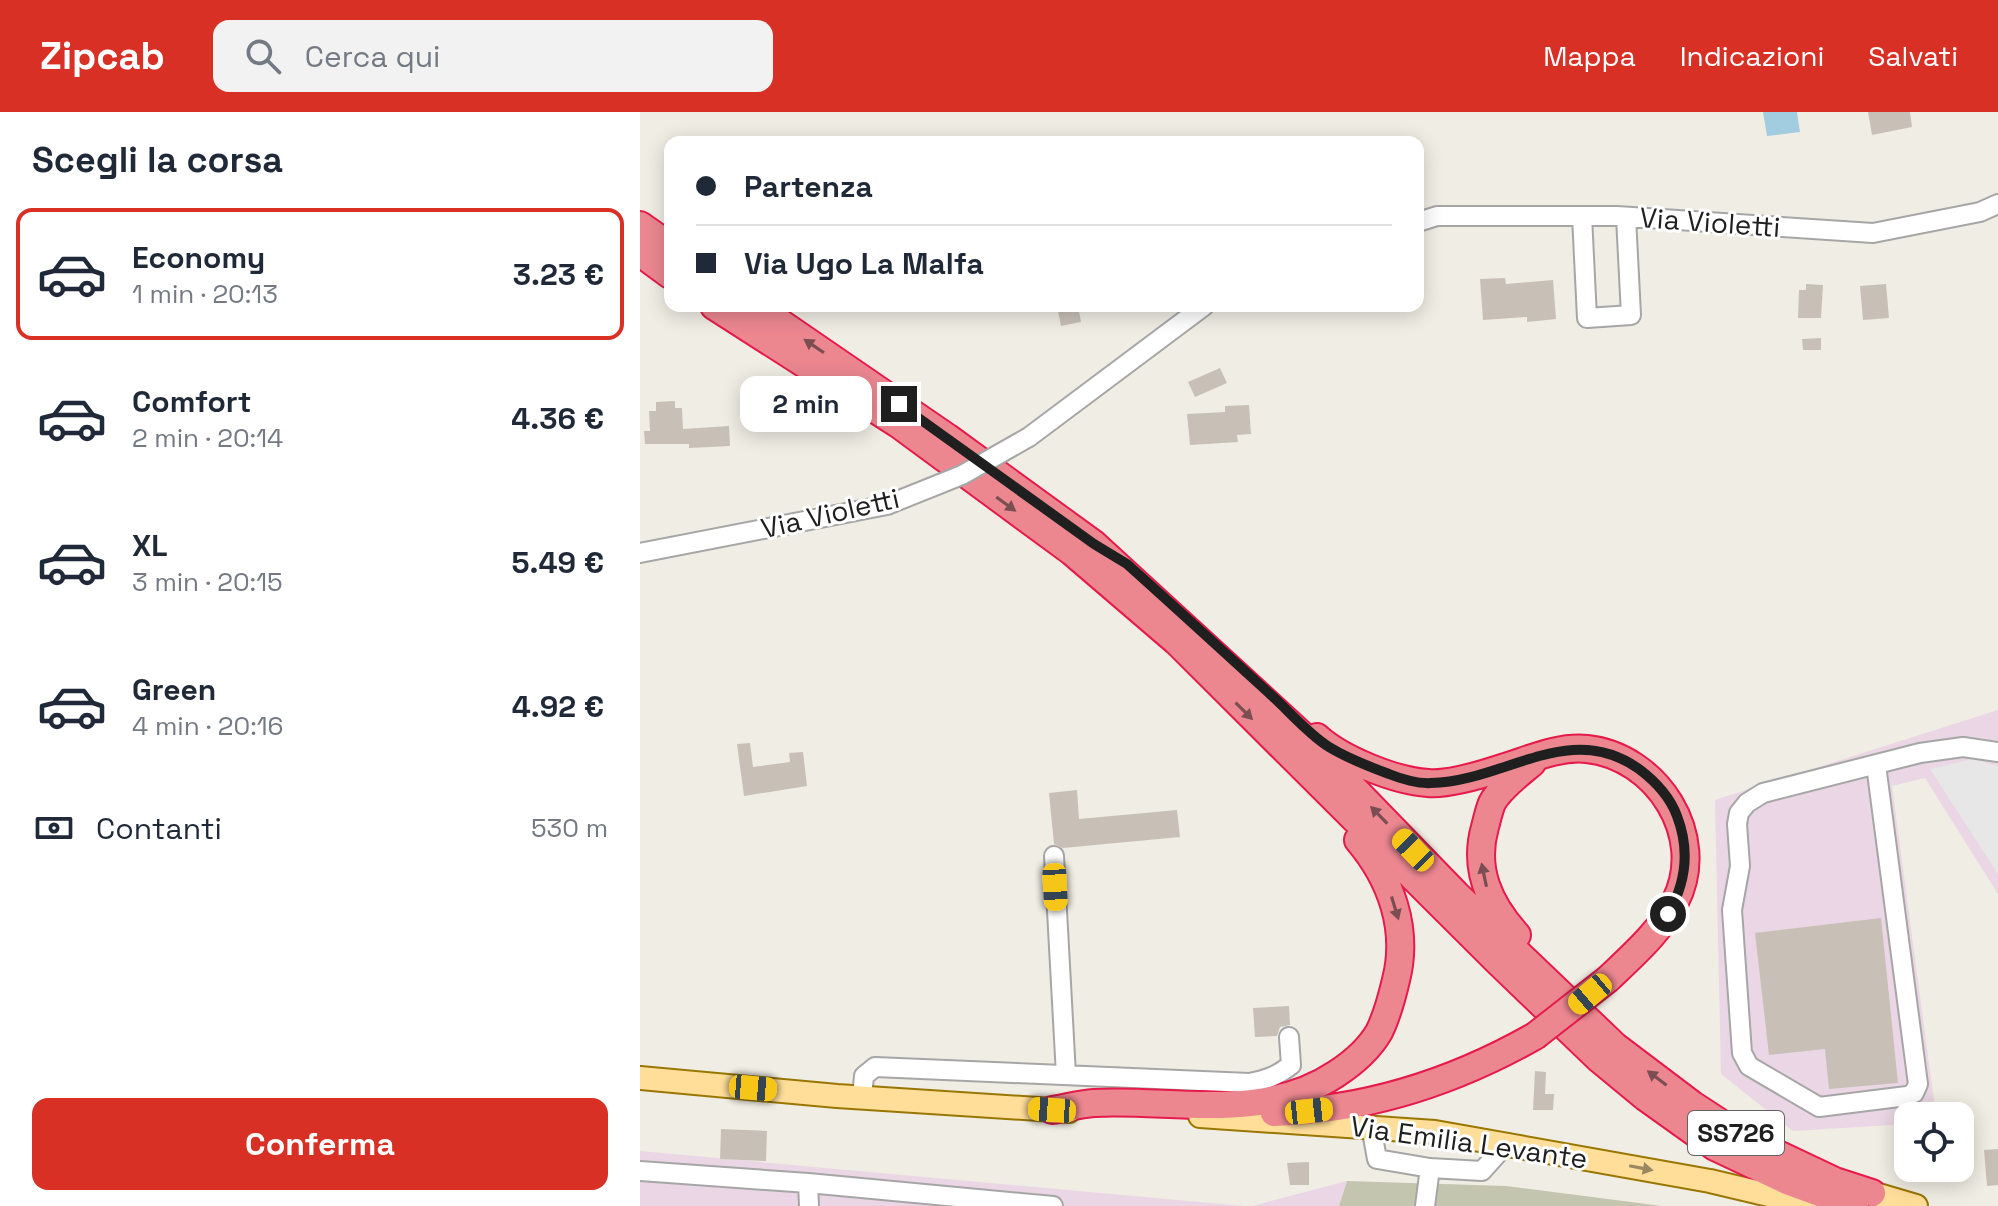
<!DOCTYPE html>
<html lang="it">
<meta charset="utf-8">
<style>
:root{--surface:#fff;--page:#f2f2f3;--text:#1f2937;--muted:#747a83;--line:#e0e1e3;--accent:#d93025}
body{margin:0;font-family:"Space Grotesk",sans-serif;background:var(--page);color:var(--text);height:100vh;display:flex;flex-direction:column;font-size:30px;white-space:nowrap}
*{box-sizing:border-box;margin:0}
p{font-size:26px;color:var(--muted)}
.icon{flex:none;width:44px;height:44px;fill:none;stroke:currentColor;stroke-width:2;stroke-linecap:round;stroke-linejoin:round}
.map{position:relative;flex:1;overflow:hidden}
.side{display:flex;flex-direction:column;background:var(--surface);width:640px}
.side>*{flex:none}
.top-card{position:absolute;left:24px;top:24px;width:760px;height:176px;border-radius:16px;box-shadow:0 4px 20px #0003;display:grid;align-content:center;height:176px;padding:0 32px;background:var(--surface)}
.tools{position:absolute;left:1254px;top:990px;display:grid;gap:16px}
.tools a{display:grid;place-items:center;width:80px;height:80px;border-radius:16px;background:var(--surface);box-shadow:0 4px 20px #0003;font-size:40px}
.end{position:absolute;width:36px;height:36px;margin:-18px;border:10px solid #1f1f1f;background:#fff;box-shadow:0 0 0 4px #fff}
.from{border-radius:50%}
.bubble{position:absolute;height:56px;border-radius:16px;background:var(--surface);box-shadow:0 4px 20px #0003;font-size:26px;font-weight:700;line-height:56px;text-align:center}
.car{position:absolute;width:24px;height:48px;margin:-24px -12px;border-radius:10px;box-shadow:0 0 6px 2px #0007;background:linear-gradient(#f5c518 24%,#345 0 40%,#f5c518 0 76%,#345 0 86%,#f5c518 0)}
.top-card b{display:flex;align-items:center;gap:28px;height:76px;font-size:30px}
.top-card b+b{border-top:2px solid var(--line)}
.top-card i{width:20px;height:20px;background:var(--text)}
ul{padding:0;list-style:none}
li{display:flex;align-items:center;gap:24px;height:132px;margin:0 16px 12px;padding:0 16px;border:4px solid transparent;border-radius:16px}
li div{flex:1}
li b{display:block;font-size:30px}
li em{font-style:normal;font-weight:700}
li.selected{border-color:var(--accent)}
li>.icon{width:72px;height:72px;stroke-width:1.5}
h2{padding:0 32px;font-size:36px;line-height:96px}
.pay{display:flex;align-items:center;gap:20px;height:88px;padding:0 32px;font-size:30px}
.pay p{margin-inline-start:auto}
.button{display:flex;gap:16px;margin-top:auto;padding:16px 32px}
.button a{flex:1;height:92px;border-radius:16px;background:var(--accent);color:#fff;font-size:32px;font-weight:700;line-height:92px;text-align:center}
header{display:flex;align-items:center;gap:48px;box-sizing:border-box;height:112px;padding:0 40px;background:var(--accent);color:#fff}
header strong{font-size:38px}
nav{display:flex;gap:44px;margin-inline-start:auto;font-size:28px}
.search{width:560px;height:72px;background:var(--page);display:flex;align-items:center;gap:20px;box-sizing:border-box;padding:0 28px;border-radius:16px;color:var(--muted);font-size:30px}
main{display:flex;flex:1;min-height:0}
.map>svg:first-child{display:block}
.industrial{fill:#ead6e4}
.construction{fill:#c3c5af}
.parking{fill:#e7e7e7}
.water{fill:#a2cce0}
.building{fill:#c8c0b7}
.lines{fill:none;stroke-linecap:round;stroke-linejoin:round}
.minor-casing{stroke:#a6a6a6;stroke-width:22}
.major-casing{stroke:#997600;stroke-width:26}
.highway-casing{stroke:#e61a4b;stroke-width:30}
.minor{stroke:#fff;stroke-width:18}
.major{stroke:#ffde9a;stroke-width:22}
.highway{stroke:#ec8790;stroke-width:26}
.minor-bridge-casing{stroke:#a6a6a6;stroke-width:22;stroke-linecap:butt}
.highway-bridge-casing{stroke:#e61a4b;stroke-width:30;stroke-linecap:butt}
.minor-bridge{stroke:#fff;stroke-width:18}
.highway-bridge{stroke:#ec8790;stroke-width:26}
.oneway{fill:#7b4e52}
.oneway2{fill:#9a8863}
.route{stroke:#1f1f1f;stroke-width:10}
.labels{text-anchor:middle;dominant-baseline:central;stroke-width:6;stroke-linejoin:round;paint-order:stroke}
.shield{fill:#fff;stroke:#626262;stroke-width:2}
.shield-label{font-size:26px;font-weight:bold;fill:#1f1f1f}
.street-label{font-size:28px;fill:#1f1f1f;stroke:#fff}
</style>
<header>
<strong>Zipcab</strong>
<div class="search"><svg class="icon" aria-label="search" viewBox="0 0 24 24"><circle cx="10" cy="10" r="6"/><path d="M15 15l6 6"/></svg>Cerca qui</div>
<nav><a>Mappa</a><a>Indicazioni</a><a>Salvati</a></nav>
</header>
<main>
<section class="side">
<h2>Scegli la corsa</h2>
<ul>
<li class="selected"><svg class="icon" aria-label="car" viewBox="0 0 24 24"><path d="M5 17H2v-5l4-1 3-4h7l3 4 3 1v5h-3M9 17h6M6 11h13"/><circle cx="7" cy="17" r="2"/><circle cx="17" cy="17" r="2"/></svg><div><b>Economy</b><p>1 min · 20:13</p></div><em>3.23 €</em></li>
<li><svg class="icon" aria-label="car" viewBox="0 0 24 24"><path d="M5 17H2v-5l4-1 3-4h7l3 4 3 1v5h-3M9 17h6M6 11h13"/><circle cx="7" cy="17" r="2"/><circle cx="17" cy="17" r="2"/></svg><div><b>Comfort</b><p>2 min · 20:14</p></div><em>4.36 €</em></li>
<li><svg class="icon" aria-label="car" viewBox="0 0 24 24"><path d="M5 17H2v-5l4-1 3-4h7l3 4 3 1v5h-3M9 17h6M6 11h13"/><circle cx="7" cy="17" r="2"/><circle cx="17" cy="17" r="2"/></svg><div><b>XL</b><p>3 min · 20:15</p></div><em>5.49 €</em></li>
<li><svg class="icon" aria-label="car" viewBox="0 0 24 24"><path d="M5 17H2v-5l4-1 3-4h7l3 4 3 1v5h-3M9 17h6M6 11h13"/><circle cx="7" cy="17" r="2"/><circle cx="17" cy="17" r="2"/></svg><div><b>Green</b><p>4 min · 20:16</p></div><em>4.92 €</em></li>
</ul>
<div class="pay"><svg class="icon" aria-label="cash" viewBox="0 0 24 24"><path d="M3 7h18v10H3z"/><circle cx="12" cy="12" r="2"/></svg>Contanti<p>530 m</p></div>
<div class="button"><a>Conferma</a></div>
</section>
<div class="map">
<svg width="1358" height="1094" viewBox="0 0 1358 1094">
<rect width="100%" height="100%" fill="#f0ede4"/>
<path class="industrial" d="M1358,598V782L1285,666L1252,674L1296,1004H1268V1012L1153,1019L1081,962L1075,688Z
M0,1039L603,1094H0Z
M707,1069L699,1094H612Z"/>
<path class="construction" d="M707,1069L866,1074L1022,1094H699Z"/>
<path class="parking" d="M1333,647L1358,654V762L1290,657Z"/>
<path class="water" d="M1123,0H1157L1160,20L1127,24Z"/>
<path class="building" d="M1228,0H1270L1272,15L1232,23Z
M865,166L866,172L913,168L916,207L887,210V205L843,208L840,167Z
M1166,172L1183,173L1181,206H1158L1159,178H1166Z
M1246,172L1249,206L1223,208L1220,174Z
M417,194H438L441,210L421,214Z
M1181,226V238H1163L1162,227Z
M580,256L587,271L555,285L548,270Z
M35,289V296H42L43,317L89,314L90,334L49,336V332H5L4,319H10L9,299H16V290Z
M609,293L611,322L597,323L598,330L550,333L547,302L585,300V294Z
M110,631L113,655L150,650L149,641L163,640L167,674L104,684L97,632Z
M437,678L439,707L537,698L540,725L423,736L414,732L409,681Z
M1241,806L1258,971L1189,977L1185,937L1129,943L1115,821Z
M649,894L650,913L640,915L637,924L615,925L613,896Z
M895,959L906,960L905,982H914L913,998H893Z
M81,1017L127,1019L126,1049L80,1047Z
M1358,1037V1073L1347,1074L1344,1038Z
M669,1050V1073H650L647,1051Z"/>
<g class="lines">
<defs>
<path id="minor" d="M942,104L947,206L991,203L986,105
M778,110L797,104H977L1233,121L1340,100L1358,92
M389,325L564,194
M0,441L247,393
M1236,653L1278,972L1274,981L1267,984L1179,995L1109,954L1102,941L1092,798L1100,754L1097,712L1099,701L1107,691L1123,681L1280,641L1323,635L1358,640
M414,744L426,963
M222,985L224,964L235,955L609,971C626,968 637,964 651,953L649,925
M731,1014L737,1047L790,1056L842,1059L867,1031
M0,1059L168,1071L413,1094
M168,1071L169,1094
M785,1094L790,1056"/>
<path id="major" d="M0,966L197,984L429,999
M560,1004L795,1020L1070,1069L1175,1094
M1232,1081L1276,1094"/>
<path id="highway" d="M0,113L30,134
M0,141L30,163
M74,194L258,312L432,440L537,530L858,850L959,947L1005,985L1075,1035L1147,1069L1215,1094
M116,194L307,325L454,432L662,623L817,783L975,934L1053,993L1102,1025L1195,1069L1232,1081
M677,625C701,647 755,669 788,671C808,673 844,662 865,655C891,647 919,634 947,637C1016,644 1069,724 1035,790C1020,820 992,844 968,867
M877,823C849,792 833,757 845,715C847,708 849,698 852,691C860,676 879,662 892,651
M412,998C425,996 440,992 454,991C535,987 624,1010 696,962C713,951 729,937 739,920C747,904 752,885 756,868C769,817 751,767 718,728
M634,1001C727,998 814,970 895,924"/>
</defs>
<use href="#minor" class="minor-casing"/>
<use href="#major" class="major-casing"/>
<use href="#highway" class="highway-casing"/>
<use href="#minor" class="minor"/>
<use href="#major" class="major"/>
<use href="#highway" class="highway"/>
<defs>
<path id="minor-bridge" d="M247,393L322,363L389,325"/>
<path id="highway-bridge" d="M895,924L968,867"/>
</defs>
<use href="#minor-bridge" class="minor-bridge-casing"/>
<use href="#highway-bridge" class="highway-bridge-casing"/>
<use href="#minor-bridge" class="minor-bridge"/>
<use href="#highway-bridge" class="highway-bridge"/>
</g>
<defs><path id="oneway-solid" d="M-6-.8H1V-3.2L6.5 0L1 3.2V.8H-6Z" transform="scale(2)"/></defs>
<g class="oneway">
<use href="#oneway-solid" transform="translate(174 234) rotate(-146)"/>
<use href="#oneway-solid" transform="translate(366 392) rotate(36)"/>
<use href="#oneway-solid" transform="translate(604 599) rotate(45)"/>
<use href="#oneway-solid" transform="translate(739 703) rotate(-134)"/>
<use href="#oneway-solid" transform="translate(844 763) rotate(-102)"/>
<use href="#oneway-solid" transform="translate(755 796) rotate(73)"/>
<use href="#oneway-solid" transform="translate(1017 966) rotate(-143)"/>
</g>
<use class="oneway2" href="#oneway-solid" transform="translate(1001 1056) rotate(11)"/>
<g class="lines">
<path class="route" d="M259,292L454,432L487,452C535,495 583,539 630,582C649,599 668,622 689,635C707,646 730,655 749,662C761,667 779,672 791,671C864,670 929,607 999,657C1015,669 1030,685 1037,704C1050,738 1046,771 1028,802"/>
</g>
<g class="labels">
<rect class="shield" x="1048" y="999" width="96" height="44" rx="6"/>
<g class="shield-label">
<text x="1096" y="1021">SS726</text>
</g>
<g class="street-label">
<text transform="translate(1070 110) rotate(4)">Via Violetti</text>
<text transform="translate(190 401) rotate(-13)">Via Violetti</text>
<text transform="translate(829 1030) rotate(8)">Via Emilia Levante</text>
</g>
</g>
</svg>
<div class="tools">
<a><svg class="icon" aria-label="locate" viewBox="0 0 24 24"><circle cx="12" cy="12" r="6"/><path d="M12 2v4M12 18v4M2 12h4M18 12h4"/></svg></a>
</div>
<i class="end from" style="left:1028px;top:802px"></i>
<i class="end" style="left:259px;top:292px"></i>
<div class="bubble" style="left:100px;top:264px;width:132px">2 min</div>
<i class="car" style="left:773px;top:738px;rotate:316deg"></i>
<i class="car" style="left:415px;top:775px;rotate:177deg"></i>
<i class="car" style="left:950px;top:882px;rotate:230deg"></i>
<i class="car" style="left:113px;top:976px;rotate:95deg"></i>
<i class="car" style="left:412px;top:998px;rotate:274deg"></i>
<i class="car" style="left:669px;top:999px;rotate:84deg"></i>
<div class="top-card">
<b><i class="from"></i>Partenza</b>
<b><i></i>Via Ugo La Malfa</b>
</div>
</div>
</main>
